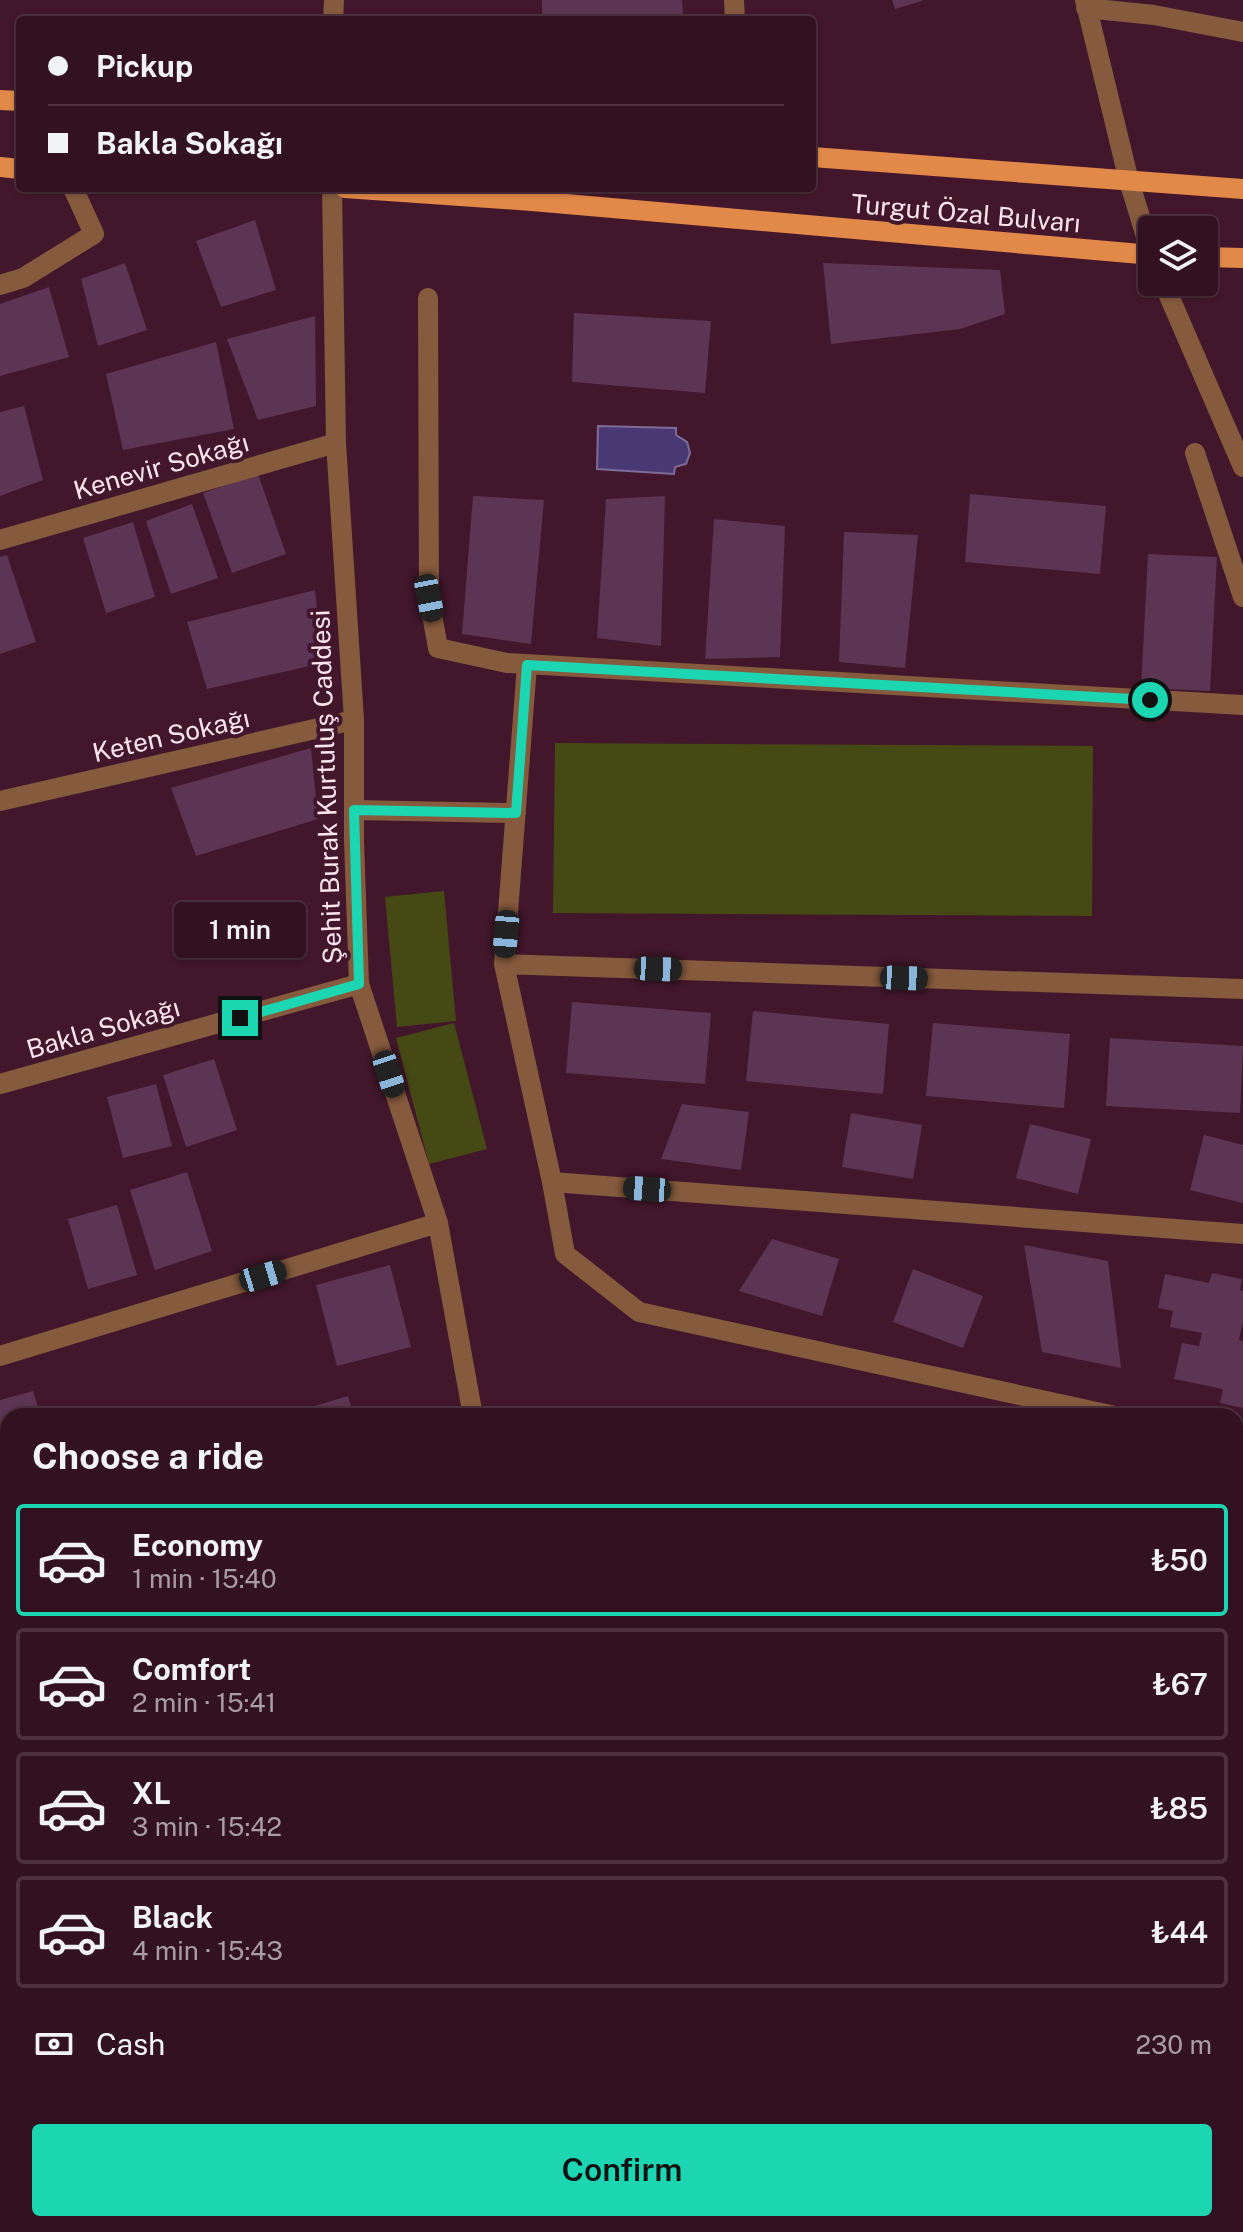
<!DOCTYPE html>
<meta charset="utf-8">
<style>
:root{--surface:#321120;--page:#3a1a29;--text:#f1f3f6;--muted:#a89da5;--line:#4d313e;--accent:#1cd5b1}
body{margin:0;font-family:"Public Sans",sans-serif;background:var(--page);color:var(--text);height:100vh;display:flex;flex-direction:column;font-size:30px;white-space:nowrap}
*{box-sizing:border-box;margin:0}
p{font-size:26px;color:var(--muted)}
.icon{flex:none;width:44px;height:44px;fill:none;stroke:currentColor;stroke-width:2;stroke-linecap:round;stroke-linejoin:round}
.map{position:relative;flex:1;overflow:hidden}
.panel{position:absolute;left:0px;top:1408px;width:1244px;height:824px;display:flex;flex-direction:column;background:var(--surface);border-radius:24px 24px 0 0;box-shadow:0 2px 6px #0004,0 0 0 2px var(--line)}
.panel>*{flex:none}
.banner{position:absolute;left:16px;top:16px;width:800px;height:176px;border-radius:8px;box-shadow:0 2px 6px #0004,0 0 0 2px var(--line);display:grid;align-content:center;height:176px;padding:0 32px;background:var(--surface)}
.tools{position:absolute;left:1138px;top:216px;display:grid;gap:16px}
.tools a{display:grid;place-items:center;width:80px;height:80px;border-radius:8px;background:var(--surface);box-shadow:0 2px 6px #0004,0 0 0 2px var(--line);font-size:40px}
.end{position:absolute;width:36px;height:36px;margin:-18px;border:10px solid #1cd5b1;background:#111;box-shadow:0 0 0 4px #111}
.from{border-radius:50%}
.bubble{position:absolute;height:56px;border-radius:8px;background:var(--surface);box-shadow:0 2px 6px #0004,0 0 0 2px var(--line);font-size:26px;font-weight:600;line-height:56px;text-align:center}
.car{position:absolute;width:24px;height:48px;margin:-24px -12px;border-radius:10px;box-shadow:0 0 6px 2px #0007;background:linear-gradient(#222 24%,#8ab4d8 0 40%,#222 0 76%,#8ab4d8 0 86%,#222 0)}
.banner b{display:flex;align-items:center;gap:28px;height:76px;font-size:30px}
.banner b+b{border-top:2px solid var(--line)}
.banner i{width:20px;height:20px;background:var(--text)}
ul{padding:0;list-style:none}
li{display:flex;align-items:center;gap:24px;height:112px;margin:0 16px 12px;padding:0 16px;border:4px solid var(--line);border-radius:8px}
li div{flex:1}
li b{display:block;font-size:30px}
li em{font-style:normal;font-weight:600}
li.on{border-color:var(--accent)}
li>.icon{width:72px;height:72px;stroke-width:1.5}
h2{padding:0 32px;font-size:36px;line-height:96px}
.pay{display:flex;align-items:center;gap:20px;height:88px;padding:0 32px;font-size:30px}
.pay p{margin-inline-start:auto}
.primary-button{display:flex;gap:16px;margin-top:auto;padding:16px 32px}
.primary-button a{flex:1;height:92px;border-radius:8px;background:var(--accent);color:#111;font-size:32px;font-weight:600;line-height:92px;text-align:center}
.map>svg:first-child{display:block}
.green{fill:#454a14}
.water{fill:#483873;stroke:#7e6c98;stroke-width:2}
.building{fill:#5b3553}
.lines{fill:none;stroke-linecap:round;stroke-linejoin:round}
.minor{stroke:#855a3d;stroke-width:20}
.major{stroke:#e18948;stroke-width:20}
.route{stroke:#1cd5b1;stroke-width:10}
.labels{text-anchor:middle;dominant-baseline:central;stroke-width:8;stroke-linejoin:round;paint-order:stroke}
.street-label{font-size:26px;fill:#fce5ed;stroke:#42172b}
</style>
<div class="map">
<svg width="1243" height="2232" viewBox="0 0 1243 2232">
<rect width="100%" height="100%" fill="#42172b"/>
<path class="green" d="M555,743L1093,746L1092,916L553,913Z
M444,891L456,1021L397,1027L385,897Z
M454,1023L487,1149L429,1164L396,1038Z"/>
<path class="water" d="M598,426L676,428V435L687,442L690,453L686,464L675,467L674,474L597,469Z"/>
<path class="building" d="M542,0H682L683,16L542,17Z
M892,0H922V1L895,9Z
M255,220L276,290L221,307L196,241Z
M125,263L147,330L98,346L81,279Z
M823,263L1000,270L1005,314L960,329L831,344Z
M49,287L69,357L0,376V304Z
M574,313L711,321L705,393L572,382Z
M315,316L316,406L258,420L227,339Z
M216,342L234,429L123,450L106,374Z
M24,406L43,480L0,496V412Z
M258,474L286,554L232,573L203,493Z
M970,494L1106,506L1100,574L965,562Z
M473,496L544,500L531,644L462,634Z
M665,496L661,646L597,638L606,499Z
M192,504L218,578L171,594L146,521Z
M714,519L785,526L780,657L705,659Z
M133,522L155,597L106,613L83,538Z
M844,532L918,535L905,668L839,662Z
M1148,554L1217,557L1210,691L1141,688Z
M7,555L36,642L0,654V557Z
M315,590L323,663L207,689L187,622Z
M311,748L318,819L196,856L171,788Z
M572,1002L711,1013L705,1084L566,1073Z
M753,1011L889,1024L883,1094L746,1081Z
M933,1023L1070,1034L1064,1108L926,1096Z
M1110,1038L1243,1046L1240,1113L1106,1106Z
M214,1059L237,1130L186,1147L163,1075Z
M156,1084L172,1146L123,1158L107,1097Z
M682,1104L749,1112L741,1170L661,1159Z
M851,1113L922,1125L913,1179L842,1167Z
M1030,1124L1091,1139L1078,1194L1016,1178Z
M1204,1135L1243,1145V1203L1190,1190Z
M187,1172L212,1251L155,1270L130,1190Z
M117,1205L137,1275L88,1289L68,1219Z
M772,1239L839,1259L822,1316L739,1291Z
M1024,1245L1108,1261L1121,1368L1042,1352Z
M390,1265L411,1347L337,1366L316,1285Z
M913,1269L983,1296L963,1348L893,1322Z
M1212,1273L1242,1279L1240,1290L1243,1291V1321L1239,1340L1243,1341V1408L1220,1403L1223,1389L1174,1379L1182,1343L1199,1346L1202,1333L1170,1327L1173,1311L1158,1308L1165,1274L1209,1283Z
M33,1391L41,1416H8V1472L0,1474V1400Z
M348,1396L354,1416H296L295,1412Z
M8,1503V1590L0,1592V1505Z
M8,1670V1745L0,1748V1672Z
M1236,1705L1243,1706V1827L1236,1826Z
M8,1760V1813L1,1815L0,1762Z
M1236,1861L1243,1862V1975L1236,1974Z
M1236,2063L1243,2064V2178L1236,2177Z"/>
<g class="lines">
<path class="minor" d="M734,0L735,20
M1085,0L1129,181L1152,256
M1086,8L1154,15L1243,32
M333,20L334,0
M332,188L336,443L354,720V841L359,984L438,1223L473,1416
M1163,282L1243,467
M0,285L23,278L94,234L73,188
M428,298L429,598L438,648L507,663L1243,705
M1195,453L1243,597
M0,540L336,443
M527,665L504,964L552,1182L565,1254L639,1312L1115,1416
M0,801L354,720
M354,810L516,813
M504,964L1243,989
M0,1084L359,984
M552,1182L1243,1234
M0,1356L438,1223
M1236,1442L1243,1444
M0,1628L8,1626
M1236,1653L1243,1655
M0,1896L8,1919
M0,2192L8,2190
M90,2224L92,2232
M726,2224L730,2232
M993,2232L995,2224"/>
<path class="major" d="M0,100L20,101
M812,157L1243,189
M0,167L20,169
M345,188L532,201L1152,255
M1204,257L1243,258"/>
</g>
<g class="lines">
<path class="route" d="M240,1018L359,984L354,810L516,813L527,665L1150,700"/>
</g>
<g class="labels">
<g class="street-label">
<text transform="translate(966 213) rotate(5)">Turgut Özal Bulvarı</text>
<text transform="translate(161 466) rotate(-16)">Kenevir Sokağı</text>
<text transform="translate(171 735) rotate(-13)">Keten Sokağı</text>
<text transform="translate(326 787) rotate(-92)">Şehit Burak Kurtuluş Caddesi</text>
<text transform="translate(103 1028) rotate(-16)">Bakla Sokağı</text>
</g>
</g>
</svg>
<div class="tools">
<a><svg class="icon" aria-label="layers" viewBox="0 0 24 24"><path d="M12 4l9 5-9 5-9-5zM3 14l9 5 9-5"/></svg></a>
</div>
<i class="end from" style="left:1150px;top:700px"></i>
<i class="end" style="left:240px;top:1018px"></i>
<div class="bubble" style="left:174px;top:902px;width:132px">1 min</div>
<i class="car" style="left:429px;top:598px;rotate:169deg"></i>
<i class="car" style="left:506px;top:934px;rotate:185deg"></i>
<i class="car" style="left:658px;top:969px;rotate:92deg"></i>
<i class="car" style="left:904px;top:978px;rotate:92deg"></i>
<i class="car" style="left:389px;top:1074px;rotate:162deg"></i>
<i class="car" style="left:647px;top:1189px;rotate:274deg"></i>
<i class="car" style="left:263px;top:1276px;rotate:73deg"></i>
<div class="banner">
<b><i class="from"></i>Pickup</b>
<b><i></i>Bakla Sokağı</b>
</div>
<section class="panel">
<h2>Choose a ride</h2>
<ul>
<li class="on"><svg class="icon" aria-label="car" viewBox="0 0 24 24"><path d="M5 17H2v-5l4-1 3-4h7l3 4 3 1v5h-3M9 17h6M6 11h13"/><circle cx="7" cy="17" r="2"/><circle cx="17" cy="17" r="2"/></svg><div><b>Economy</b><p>1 min · 15:40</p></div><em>₺50</em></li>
<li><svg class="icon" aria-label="car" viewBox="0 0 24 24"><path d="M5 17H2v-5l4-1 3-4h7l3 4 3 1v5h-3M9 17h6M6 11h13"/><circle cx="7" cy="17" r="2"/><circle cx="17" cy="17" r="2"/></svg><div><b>Comfort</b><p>2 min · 15:41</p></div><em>₺67</em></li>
<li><svg class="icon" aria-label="car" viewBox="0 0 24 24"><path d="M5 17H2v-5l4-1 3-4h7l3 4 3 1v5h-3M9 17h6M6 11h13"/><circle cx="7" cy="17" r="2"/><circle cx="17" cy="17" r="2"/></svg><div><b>XL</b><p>3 min · 15:42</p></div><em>₺85</em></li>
<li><svg class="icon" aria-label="car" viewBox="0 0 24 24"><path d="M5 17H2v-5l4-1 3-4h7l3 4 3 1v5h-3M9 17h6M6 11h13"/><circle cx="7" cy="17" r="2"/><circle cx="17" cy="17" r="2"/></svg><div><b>Black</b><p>4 min · 15:43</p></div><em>₺44</em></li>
</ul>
<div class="pay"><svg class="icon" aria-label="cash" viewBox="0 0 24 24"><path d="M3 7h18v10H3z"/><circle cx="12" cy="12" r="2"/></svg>Cash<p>230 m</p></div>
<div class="primary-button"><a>Confirm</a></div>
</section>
</div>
